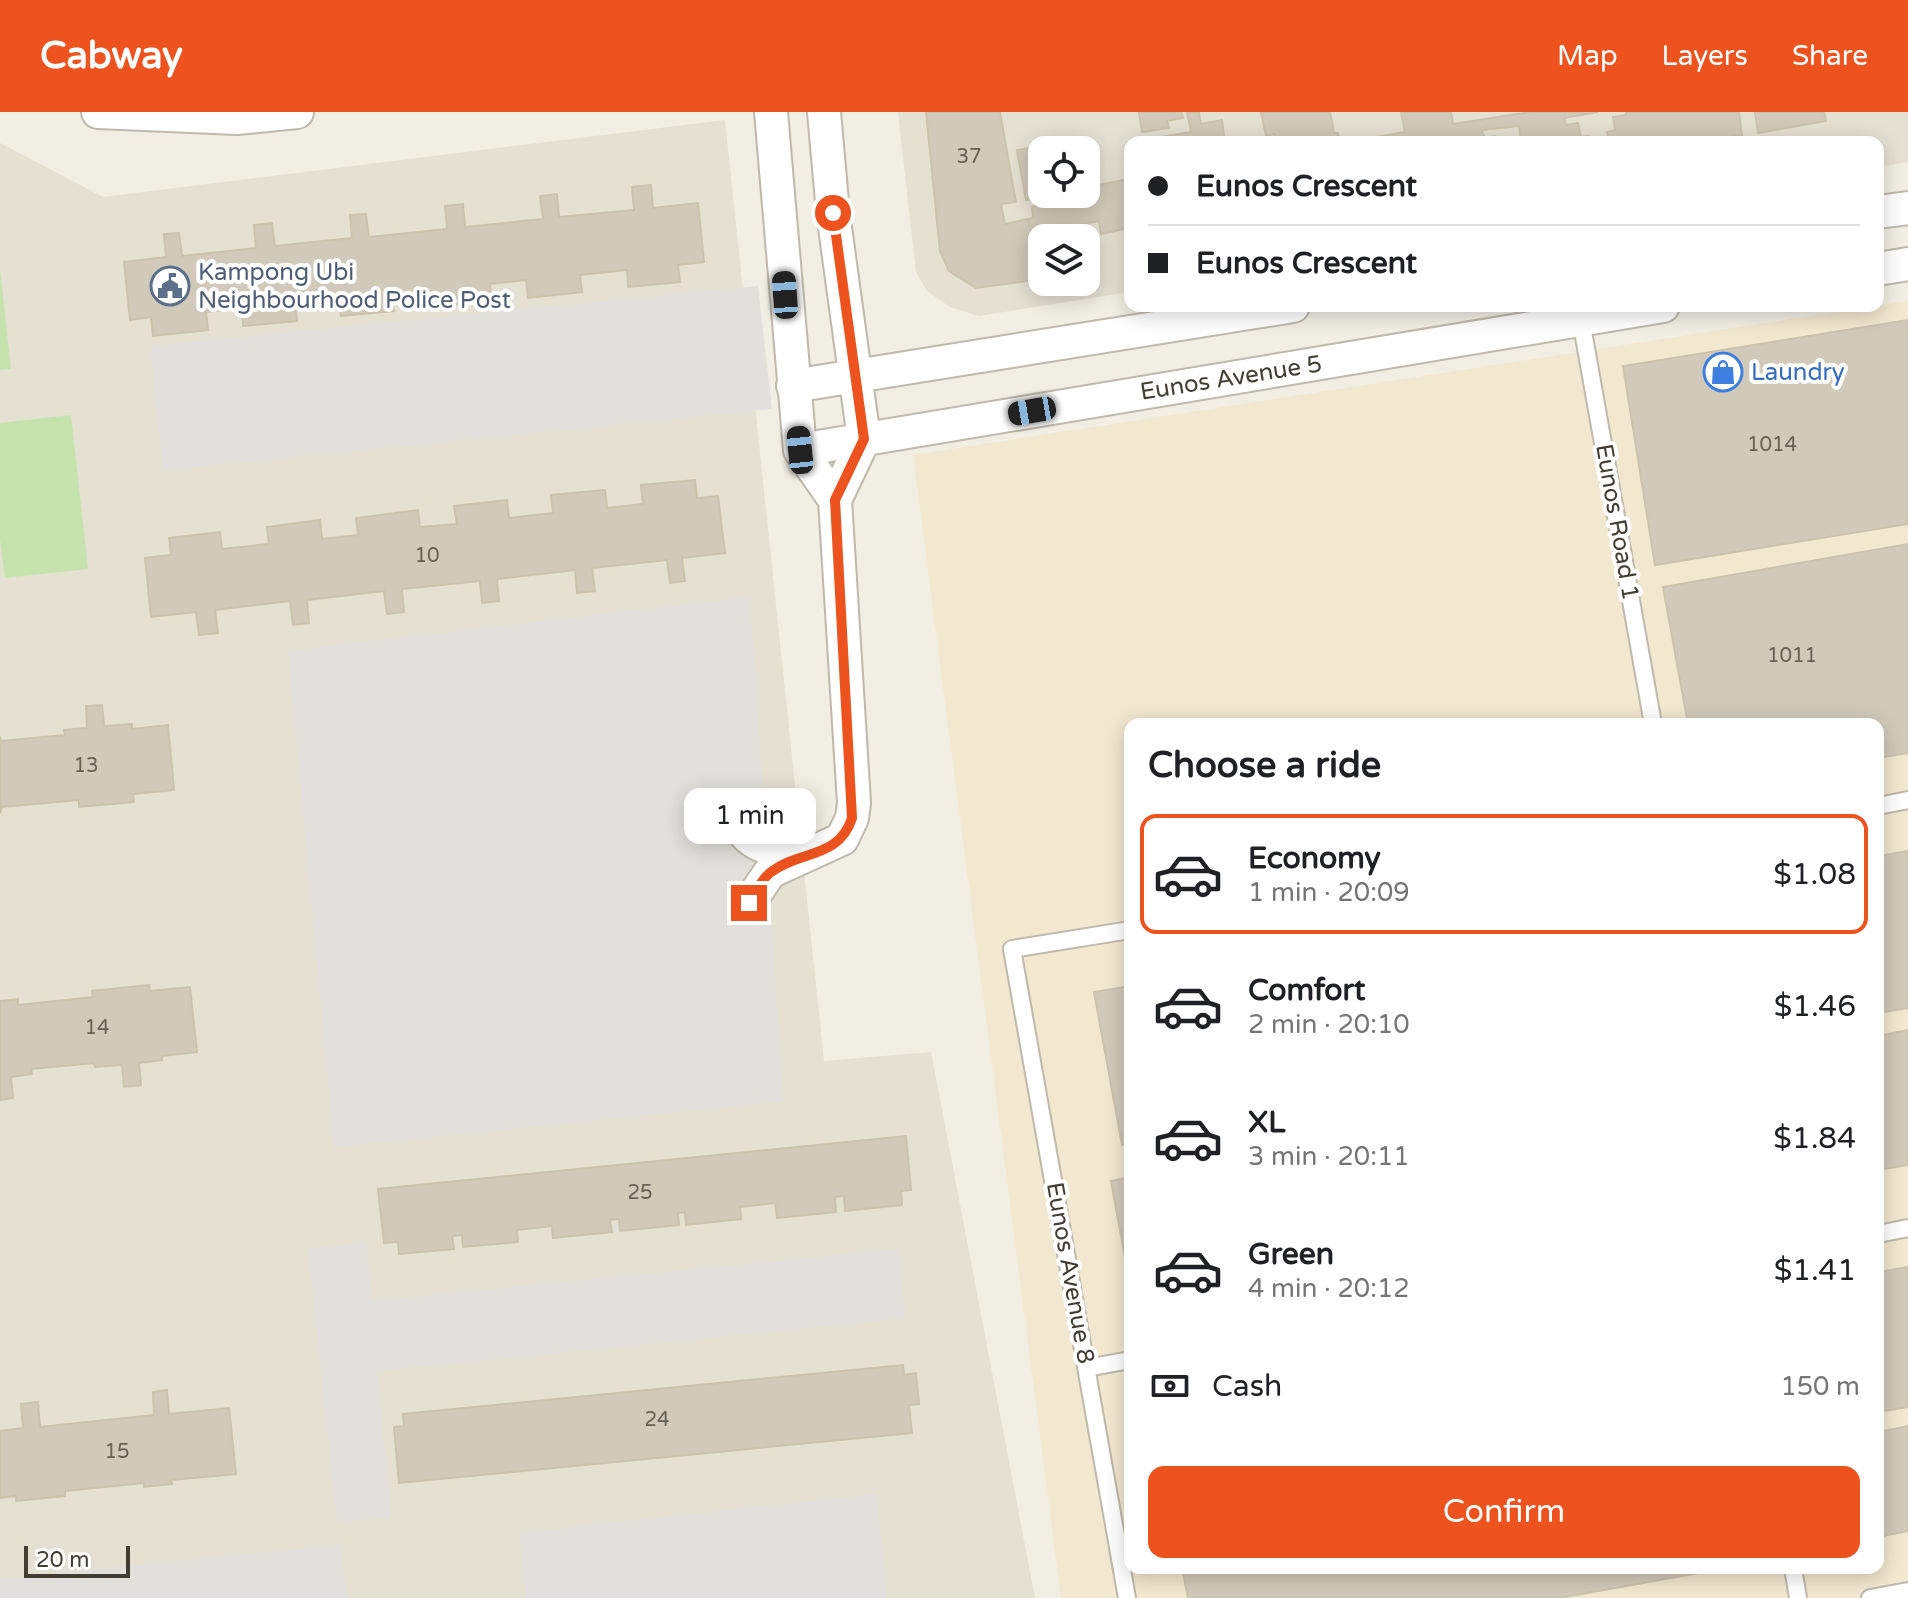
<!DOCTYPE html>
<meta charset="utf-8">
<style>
:root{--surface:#fff;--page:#f2f2f2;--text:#202124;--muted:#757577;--line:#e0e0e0;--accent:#ed531e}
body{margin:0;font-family:"Varela Round",sans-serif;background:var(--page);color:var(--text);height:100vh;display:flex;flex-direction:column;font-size:30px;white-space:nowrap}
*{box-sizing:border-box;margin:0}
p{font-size:26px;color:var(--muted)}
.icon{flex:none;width:44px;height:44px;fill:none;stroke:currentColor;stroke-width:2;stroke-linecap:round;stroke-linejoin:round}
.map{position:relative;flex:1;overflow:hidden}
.drawer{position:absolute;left:1124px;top:606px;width:760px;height:856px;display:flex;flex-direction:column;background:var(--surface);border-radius:16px;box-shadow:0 4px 20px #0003}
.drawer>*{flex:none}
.top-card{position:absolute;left:1124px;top:24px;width:760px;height:176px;border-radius:16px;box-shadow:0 4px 20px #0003;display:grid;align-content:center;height:176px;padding:0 24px;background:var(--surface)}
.controls{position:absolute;left:1028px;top:24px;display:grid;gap:16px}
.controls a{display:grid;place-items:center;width:72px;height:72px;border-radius:16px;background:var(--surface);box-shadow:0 4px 20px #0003;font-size:40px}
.scale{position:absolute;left:24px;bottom:20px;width:106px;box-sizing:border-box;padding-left:8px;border:4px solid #423e34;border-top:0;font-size:22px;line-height:28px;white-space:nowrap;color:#423e34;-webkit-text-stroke:6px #fff;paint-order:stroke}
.end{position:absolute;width:36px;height:36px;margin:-18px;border:10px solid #ed531e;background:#fff;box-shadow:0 0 0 4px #fff}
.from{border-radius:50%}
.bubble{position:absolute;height:56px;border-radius:16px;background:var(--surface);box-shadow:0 4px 20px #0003;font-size:26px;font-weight:600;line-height:56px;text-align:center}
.car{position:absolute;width:24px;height:48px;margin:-24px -12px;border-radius:10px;box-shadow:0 0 6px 2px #0007;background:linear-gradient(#222 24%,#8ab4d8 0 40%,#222 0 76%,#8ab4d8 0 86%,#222 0)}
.top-card b{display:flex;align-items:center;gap:28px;height:76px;font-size:30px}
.top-card b+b{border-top:2px solid var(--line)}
.top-card i{width:20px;height:20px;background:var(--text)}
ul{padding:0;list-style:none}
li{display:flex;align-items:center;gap:24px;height:120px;margin:0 16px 12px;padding:0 8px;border:4px solid transparent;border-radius:16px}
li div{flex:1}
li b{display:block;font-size:30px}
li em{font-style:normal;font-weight:600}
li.on{border-color:var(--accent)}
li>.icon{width:72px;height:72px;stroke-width:1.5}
h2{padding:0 24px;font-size:36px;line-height:96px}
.pay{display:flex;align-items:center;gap:20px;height:88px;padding:0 24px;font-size:30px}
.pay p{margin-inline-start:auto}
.action{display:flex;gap:16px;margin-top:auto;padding:16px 24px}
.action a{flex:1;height:92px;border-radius:16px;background:var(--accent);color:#fff;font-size:32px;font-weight:600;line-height:92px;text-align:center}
header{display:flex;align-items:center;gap:48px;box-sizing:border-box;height:112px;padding:0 40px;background:var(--accent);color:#fff}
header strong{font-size:38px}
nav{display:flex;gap:44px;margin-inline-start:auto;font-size:28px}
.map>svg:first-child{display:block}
.residential{fill:#e4e0d2;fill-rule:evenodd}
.commercial{fill:#f2e7cf;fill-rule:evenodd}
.green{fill:#c6e3ae}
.parking{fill:#e1e0dc}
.building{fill:#d1caba;stroke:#ccc3ad;stroke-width:2}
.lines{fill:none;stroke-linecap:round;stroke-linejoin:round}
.lane-casing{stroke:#beb9aa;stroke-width:20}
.street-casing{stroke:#beb9aa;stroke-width:36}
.lane{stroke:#fff;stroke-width:16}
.street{stroke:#fff;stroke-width:32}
.route{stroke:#ed531e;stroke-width:10}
.labels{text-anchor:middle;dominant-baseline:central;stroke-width:8;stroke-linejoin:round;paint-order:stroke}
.number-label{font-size:20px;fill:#666156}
.service-label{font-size:24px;fill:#4e5e75;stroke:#fff;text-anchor:start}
.shop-label{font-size:24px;fill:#366cbe;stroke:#fff;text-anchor:start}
.street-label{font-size:24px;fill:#423e34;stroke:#fff}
</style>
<header>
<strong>Cabway</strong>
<nav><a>Map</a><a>Layers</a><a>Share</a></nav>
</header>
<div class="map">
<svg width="1908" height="1486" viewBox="0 0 1908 1486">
<rect width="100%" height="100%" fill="#f1eee3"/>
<path class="residential" d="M898,0H1908V50L1878,55V30H1130V180L979,204L950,195L927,179L916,160ZM1042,38H1086V82H1042ZM1042,126H1086V170H1042Z
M725,8L824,949L931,940L1035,1486H0V31L103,85Z"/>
<path class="commercial" d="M1908,189V1486H1061L913,343ZM1130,612H1878V1456H1130Z"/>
<path class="green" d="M0,157L11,257L0,258Z
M71,303L88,457L5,466L0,427V311Z"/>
<path class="parking" d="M758,174L772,297L163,358L150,234Z
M750,485L783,989L334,1035L288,539Z
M366,1131L372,1189L898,1137L906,1206L377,1259L391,1405L337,1410L308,1137Z
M876,1382L887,1486H526L519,1421Z
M341,1433L347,1486H0V1467Z"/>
<path class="building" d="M926,0H1000L1016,90L1001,92L1005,112L1028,107L1033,132L1042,131V167L976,176L949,159L940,139Z
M1139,0H1181L1183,6L1167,9L1169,16L1142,20Z
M1187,0H1199L1201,12L1222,8L1225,30H1154V26L1191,20Z
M1261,0H1330L1334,21H1338L1339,26L1335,27L1336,30H1276L1274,22L1266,24Z
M1401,0H1451L1453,12L1530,0H1598L1564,6L1566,13L1578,11L1581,25L1589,24L1590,30H1521L1519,14L1482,18L1484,26L1495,24L1496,30H1348L1405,20Z
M1626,0H1739L1742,23L1701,30H1609L1607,20L1615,18L1613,5L1626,3Z
M1755,0H1824L1826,9L1758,21Z
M1054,32L1056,38H1042V82H1086V75L1130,67V116L1101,122L1099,109L1063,116L1064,126H1042V131L1033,132L1028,107L1033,106L1032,95L1040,93L1038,86L1026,88L1017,38Z
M651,73L653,96L698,91L704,150L678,153L680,170L628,175L627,158L580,163L582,180L528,186L526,168L490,172L492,189L430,195L428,178L392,182L394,199L341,204L339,187L295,191L297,209L243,214L242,196L206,200L208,218L153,224L151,205L130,208L124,150L166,145L164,122L179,121L182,144L256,136L254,113L272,111L275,134L352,126L350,103L366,102L369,125L447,117L445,94L463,92L465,115L543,107L540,84L557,82L559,105L634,98L632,75Z
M1908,208V412L1655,453L1623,254Z
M695,368L697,386L718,384L725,441L682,446L685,469L670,471L667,448L592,456L595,479L577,481L575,458L497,467L499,489L482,491L480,469L402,477L404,500L387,502L384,479L307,488L309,511L293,513L290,489L215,498L218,521L199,523L196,500L151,505L145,446L171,443L169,426L220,420L222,437L269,432L267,415L320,408L322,427L358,423L356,406L418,398L420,415L457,412L454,394L507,388L509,406L553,401L551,383L605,378L607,396L643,392L641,373Z
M1908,432V641L1878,646V612H1688L1663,475Z
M102,593L104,614L132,612V617L168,613L174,678L133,682L134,690L79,695V688L2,695L0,701V624L1,629L65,623L64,618L87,616L86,594Z
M1908,739V896L1878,901V744Z
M149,873L150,879L190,875L197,940L162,944V948L139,951L141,973L124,975L122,953L95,955L94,951L31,957L32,962L11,965L13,986L0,988V889L18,887V893L93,885L92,879Z
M1130,874V1032L1122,1033L1094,880Z
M1908,918V1053L1878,1058V924Z
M906,1024L911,1078L901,1079L902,1093L845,1099L844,1084L835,1085L836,1100L777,1106L775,1091L740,1095L741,1107L686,1113L685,1100L678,1101L679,1113L620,1119L619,1107L610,1108L612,1120L553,1126L552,1114L517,1118L518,1130L463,1135L462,1123L452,1124L454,1137L399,1142L398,1130L384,1131L378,1077Z
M1130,1065V1173L1111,1069Z
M1908,1155V1295L1878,1300V1160Z
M903,1253L904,1263L916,1261L919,1292L909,1293L912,1321L399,1371L394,1315L404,1314L403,1302Z
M167,1278L169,1302L229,1296L236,1362L171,1368L172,1372L144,1375V1371L65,1379V1384L16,1389V1384L0,1386V1319L23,1316L21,1292L38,1290L40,1315L154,1303L153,1280Z
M1908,1314V1419L1878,1425V1320Z
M1182,1456H1727L1559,1486H1188Z"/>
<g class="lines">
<defs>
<path id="lane" d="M1581,208L1653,612
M1878,694L1908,688
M1878,1122L1908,1116
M1087,1256L1130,1248
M1793,1456L1798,1486
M1127,1486L1012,837L1130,818
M1870,1486L1908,1479"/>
<path id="street" d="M98,0L237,6L297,0
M771,0L800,338L835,388
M1878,100L1908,96
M1878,157L1908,152
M793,274L1293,194
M800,338L1663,194
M741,717C759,742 783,737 812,738
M749,791L770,760L842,727L852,706L854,691L835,388L864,327L833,101L824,0"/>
</defs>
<use href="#lane" class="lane-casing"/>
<use href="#street" class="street-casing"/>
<use href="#lane" class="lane"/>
<use href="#street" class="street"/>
</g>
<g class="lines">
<path class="route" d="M749,791C755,782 761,767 771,760C800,738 839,747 852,706L835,388L864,327L833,101"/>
</g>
<defs>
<symbol id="civic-ring" viewBox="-11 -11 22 22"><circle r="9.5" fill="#fff" stroke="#5c6f8a" stroke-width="1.5"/><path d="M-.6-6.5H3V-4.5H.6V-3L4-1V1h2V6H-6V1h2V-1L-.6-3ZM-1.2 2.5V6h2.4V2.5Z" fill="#5c6f8a"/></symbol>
<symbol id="shop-ring" viewBox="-11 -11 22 22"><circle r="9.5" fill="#fff" stroke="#3f7fe0" stroke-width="1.5"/><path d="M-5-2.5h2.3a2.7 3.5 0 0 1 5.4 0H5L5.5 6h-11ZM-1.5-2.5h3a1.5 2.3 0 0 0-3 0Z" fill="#3f7fe0"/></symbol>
</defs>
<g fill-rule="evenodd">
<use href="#civic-ring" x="148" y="152" width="44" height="44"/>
<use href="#shop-ring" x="1701" y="238" width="44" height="44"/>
</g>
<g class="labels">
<g class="number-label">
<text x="969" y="45">37</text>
<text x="1772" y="333">1014</text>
<text x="427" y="444">10</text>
<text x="1792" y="544">1011</text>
<text x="86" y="654">13</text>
<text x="97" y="916">14</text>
<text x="640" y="1081">25</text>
<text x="657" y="1308">24</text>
<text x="117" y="1340">15</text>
</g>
<g class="service-label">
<text x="198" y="160">Kampong Ubi<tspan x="198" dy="28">Neighbourhood Police Post</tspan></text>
</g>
<g class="shop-label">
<text x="1751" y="260">Laundry</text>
</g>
<g class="street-label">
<text transform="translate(1231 266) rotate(-9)">Eunos Avenue 5</text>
<text transform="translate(1617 410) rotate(80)">Eunos Road 1</text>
<text transform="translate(1070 1161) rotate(80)">Eunos Avenue 8</text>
</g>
</g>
</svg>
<div class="controls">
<a><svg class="icon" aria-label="locate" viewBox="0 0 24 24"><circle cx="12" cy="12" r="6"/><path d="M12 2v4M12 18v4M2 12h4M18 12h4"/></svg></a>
<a><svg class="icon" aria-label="layers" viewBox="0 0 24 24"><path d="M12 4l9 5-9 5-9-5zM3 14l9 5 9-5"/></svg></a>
</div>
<div class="scale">20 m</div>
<i class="end from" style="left:833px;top:101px"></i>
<i class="end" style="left:749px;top:791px"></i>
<div class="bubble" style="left:684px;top:676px;width:132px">1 min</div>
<i class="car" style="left:785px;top:183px;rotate:356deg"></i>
<i class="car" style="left:1032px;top:299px;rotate:260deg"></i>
<i class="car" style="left:800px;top:338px;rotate:354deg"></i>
<div class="top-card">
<b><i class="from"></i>Eunos Crescent</b>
<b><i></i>Eunos Crescent</b>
</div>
<section class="drawer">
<h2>Choose a ride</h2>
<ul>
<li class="on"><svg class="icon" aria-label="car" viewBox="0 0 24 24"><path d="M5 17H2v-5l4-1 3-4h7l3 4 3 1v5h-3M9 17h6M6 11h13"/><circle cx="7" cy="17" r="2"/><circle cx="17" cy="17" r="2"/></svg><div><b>Economy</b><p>1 min · 20:09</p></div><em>$1.08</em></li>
<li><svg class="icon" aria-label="car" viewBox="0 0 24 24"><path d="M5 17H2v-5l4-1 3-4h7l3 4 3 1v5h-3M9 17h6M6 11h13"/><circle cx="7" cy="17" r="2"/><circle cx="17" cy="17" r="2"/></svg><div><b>Comfort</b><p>2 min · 20:10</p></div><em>$1.46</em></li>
<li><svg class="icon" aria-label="car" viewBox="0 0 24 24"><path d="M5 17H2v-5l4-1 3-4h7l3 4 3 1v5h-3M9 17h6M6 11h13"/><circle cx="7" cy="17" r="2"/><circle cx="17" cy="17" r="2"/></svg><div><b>XL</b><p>3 min · 20:11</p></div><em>$1.84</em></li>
<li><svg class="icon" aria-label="car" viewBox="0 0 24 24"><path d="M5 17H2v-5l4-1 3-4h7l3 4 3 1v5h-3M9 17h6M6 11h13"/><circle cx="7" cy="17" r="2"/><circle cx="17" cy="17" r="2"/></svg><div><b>Green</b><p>4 min · 20:12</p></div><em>$1.41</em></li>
</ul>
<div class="pay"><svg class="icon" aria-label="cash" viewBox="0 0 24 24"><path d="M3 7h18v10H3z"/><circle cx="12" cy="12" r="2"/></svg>Cash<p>150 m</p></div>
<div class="action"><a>Confirm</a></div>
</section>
</div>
